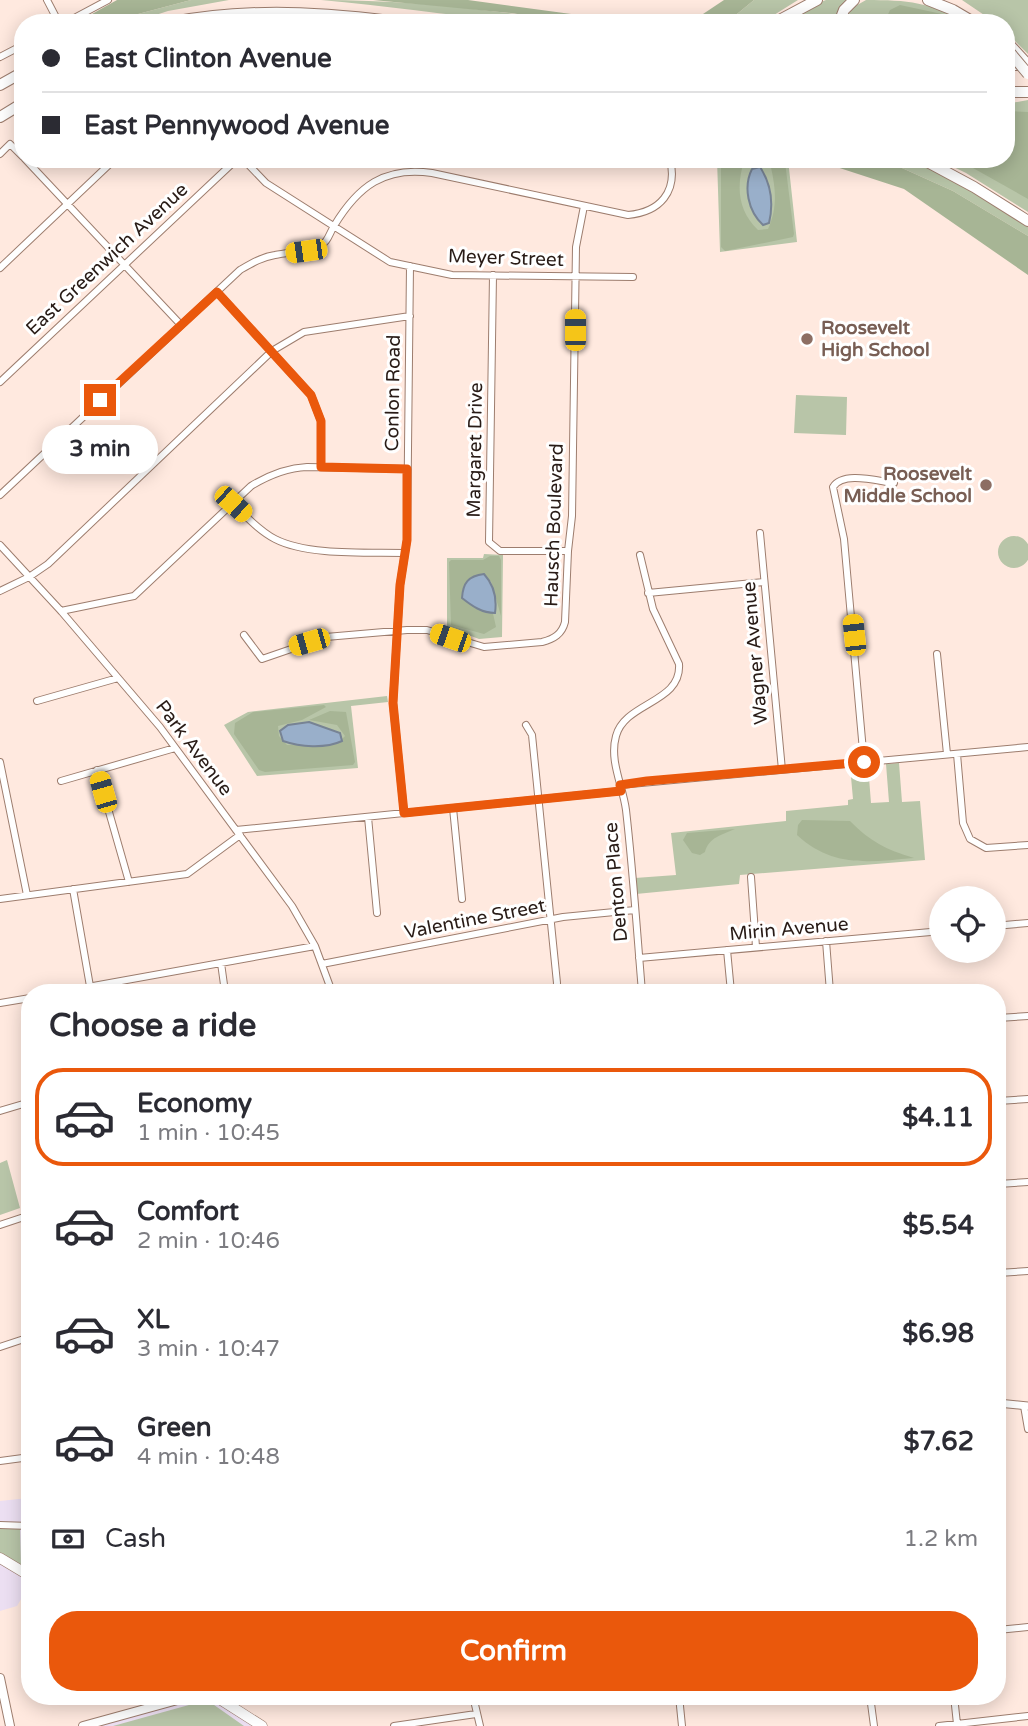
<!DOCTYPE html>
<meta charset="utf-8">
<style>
:root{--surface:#fff;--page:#f7f7f7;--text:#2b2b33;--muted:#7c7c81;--line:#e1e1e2;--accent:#ea580c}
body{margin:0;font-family:"Varela Round",sans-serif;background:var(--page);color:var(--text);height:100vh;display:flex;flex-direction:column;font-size:26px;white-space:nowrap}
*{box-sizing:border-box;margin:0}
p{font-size:23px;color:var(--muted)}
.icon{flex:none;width:38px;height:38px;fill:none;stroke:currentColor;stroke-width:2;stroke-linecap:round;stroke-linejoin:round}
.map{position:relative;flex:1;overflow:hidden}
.drawer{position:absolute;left:21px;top:984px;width:985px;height:721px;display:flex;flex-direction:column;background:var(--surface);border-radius:28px;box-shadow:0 4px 18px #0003}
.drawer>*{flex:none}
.guide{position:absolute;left:14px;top:14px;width:1001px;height:154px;border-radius:28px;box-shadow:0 4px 18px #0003;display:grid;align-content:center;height:154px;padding:0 28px;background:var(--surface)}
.controls{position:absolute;left:929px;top:886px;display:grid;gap:14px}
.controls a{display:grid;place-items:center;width:77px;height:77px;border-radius:50%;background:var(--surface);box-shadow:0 4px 18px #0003;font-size:35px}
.end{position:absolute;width:32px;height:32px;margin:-16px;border:9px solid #ea580c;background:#fff;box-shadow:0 0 0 4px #fff}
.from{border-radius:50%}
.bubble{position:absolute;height:49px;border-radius:24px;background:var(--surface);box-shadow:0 4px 18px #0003;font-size:23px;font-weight:800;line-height:49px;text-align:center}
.car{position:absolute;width:21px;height:42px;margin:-21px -10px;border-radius:9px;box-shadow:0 0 5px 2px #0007;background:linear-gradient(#f5c518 24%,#345 0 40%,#f5c518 0 76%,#345 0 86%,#f5c518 0)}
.guide b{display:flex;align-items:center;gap:24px;height:66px;font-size:26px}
.guide b+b{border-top:2px solid var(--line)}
.guide i{width:18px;height:18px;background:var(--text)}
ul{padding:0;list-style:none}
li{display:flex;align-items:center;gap:21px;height:98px;margin:0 14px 10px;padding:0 14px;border:4px solid transparent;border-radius:28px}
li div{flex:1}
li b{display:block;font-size:26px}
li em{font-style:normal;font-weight:800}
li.selected{border-color:var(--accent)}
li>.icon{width:63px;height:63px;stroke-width:1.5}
h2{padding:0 28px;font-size:32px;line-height:84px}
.pay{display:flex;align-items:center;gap:18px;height:77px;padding:0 28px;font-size:26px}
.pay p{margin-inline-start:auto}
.cta{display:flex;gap:14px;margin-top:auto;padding:14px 28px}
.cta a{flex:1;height:80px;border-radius:28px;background:var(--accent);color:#fff;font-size:28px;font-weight:800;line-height:80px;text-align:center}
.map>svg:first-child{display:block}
.commercial{fill:#ecdff2}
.green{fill:#b8c5a8}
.forest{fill:#a7b595}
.water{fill:#99afca;stroke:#778394;stroke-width:2}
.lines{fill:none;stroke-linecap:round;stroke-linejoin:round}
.minor-casing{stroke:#9d7d6e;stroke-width:8}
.tertiary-casing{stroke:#9d7d6e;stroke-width:9}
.secondary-casing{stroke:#9d7d6e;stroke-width:10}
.primary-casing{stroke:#9d7d6e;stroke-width:11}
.motorway-casing{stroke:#9d7d6e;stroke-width:12}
.minor{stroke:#fff;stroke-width:6}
.tertiary{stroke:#fff;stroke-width:7}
.secondary{stroke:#fff;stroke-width:8}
.primary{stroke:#fff;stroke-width:10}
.motorway{stroke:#fff;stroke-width:10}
.motorway-bridge-casing{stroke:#9d7d6e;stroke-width:12;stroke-linecap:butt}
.motorway-bridge{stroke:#fff;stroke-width:10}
.route{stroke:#ea580c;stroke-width:9}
.education-dot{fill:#8d6e63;stroke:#fff;stroke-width:2.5}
.labels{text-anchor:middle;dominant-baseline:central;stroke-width:6;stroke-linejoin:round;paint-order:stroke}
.street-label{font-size:19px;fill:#281b16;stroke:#fff}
.education-label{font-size:19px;font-weight:bold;fill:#785e54;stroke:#fff;text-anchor:start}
</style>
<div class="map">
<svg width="1028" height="1726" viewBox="0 0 1028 1726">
<rect width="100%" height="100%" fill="#ffe9df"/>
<path class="commercial" d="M28,1498L30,1584L17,1606L0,1611V1501Z
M193,1696H216L261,1726H86Z"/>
<path class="green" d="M191,0H229L168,11L131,23H104Z
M321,0C406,0 490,9 574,23C489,23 405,7 321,0Z
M754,0H798L761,23L759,19L753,23H726Z
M826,0H849L835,23H780L808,7Z
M866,0C908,0 930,2 967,23H844L852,8Z
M962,0H1028V54L1006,32V23H996Z
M1028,100V212L966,173L937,159H1006V104Z
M717,159H788L797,242L720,252Z
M882,159H915L978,192L1028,224V236L953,191Z
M796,395L847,397L846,435L794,433Z
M998 552a16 16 0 1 1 32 0a16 16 0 1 1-32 0Z
M484,554L503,555L502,637L479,639L447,627V558H483Z
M387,696L388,702L351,706L358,768L257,776L224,725L248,712Z
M899,763L902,802L920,801L925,860L740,875L739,884L636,894L635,878L676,875L671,833L786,821V811L848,805V800L853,799L850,766L868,765L871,803L889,802L886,764Z
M7,1160L20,1208L0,1215V1163Z
M20,1527L21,1567L0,1554V1528Z
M207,1700L244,1726H113Z"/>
<path class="forest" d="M117,0H191L104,23H76Z
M373,0H468L638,23H575L511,13Z
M724,0H754L726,23H670L700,16Z
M900,5L942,14L954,23H884L890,10Z
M1006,111L1028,112V199L957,159H1006Z
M721,159L744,161C736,187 738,211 758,230L768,229C779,205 775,184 769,159L785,162L794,234L793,237L725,251L721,247Z
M812,159H882L953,191L1028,236V275L904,189Z
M490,556H499L501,560V616L491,581L480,579L492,609L496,627L484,634L451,625L449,562L451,560H483Z
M324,705L326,707L302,720L278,726L279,736L287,745L337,744L345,736L337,725L309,720L330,711L346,712L355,762L353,765L265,772L259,770L234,734L235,723L253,712Z
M802,820L850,821C871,842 885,849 914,858C868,862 833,868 797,835L798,825Z
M735,829C722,835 709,837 705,852L700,855L692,853L683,840L687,833Z"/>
<path class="water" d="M760,167C771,184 774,202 769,223L763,225C748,211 743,187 752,169Z
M484,574C494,585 497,599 495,613C482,613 472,606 462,598C463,583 468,576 484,574Z
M309,722L340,733L342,741C325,749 300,747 283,741L280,731L288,725Z"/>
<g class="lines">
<defs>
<path id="minor" d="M47,0L59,23
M65,23L108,0
M0,57L23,45
M0,154L10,144L23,157
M25,159L181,325
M243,159L266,183L390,262L452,275L633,277
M0,268L115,159
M493,275L489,542L500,551H568
M217,292L311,395L321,421V467
M0,382L237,159
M0,495L240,270C252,263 262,257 275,255C289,252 305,253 318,247C328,243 329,234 334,226C358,186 385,166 432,173L628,215C660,212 678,192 670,159
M233,504C246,516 259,531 275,539C308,556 368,552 405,553
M760,533L782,770
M0,545L61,611L160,727L292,906L315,946L332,992
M640,555L653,609L679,664C682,703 625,702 616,736C609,761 623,786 626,810C633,871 637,932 642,992
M0,591L29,577L48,564L272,351L304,332L410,316
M648,593L764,582
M61,611L134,596L251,486C269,475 286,468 307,467L407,469
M244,635L262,659L326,637L407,630H427L484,647L542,642C554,639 562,634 565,622L568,551L572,516L576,247L584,206
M937,654L947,754
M37,701L118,678
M526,725L532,735L557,983L556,992
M957,754L963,823L970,839L986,848L1028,845
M0,762L27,895
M864,762L844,539L833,487C843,471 877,481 894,483
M97,770L129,882
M61,781L175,748
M620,785L1028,747
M453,808L462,899
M404,813L393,703L400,585L407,540L410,266
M368,817L377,913
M236,830L621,791
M751,877L756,947
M73,889L91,992
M0,899L187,874L240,835
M994,926L1028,923
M826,941L830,992
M727,950L731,992
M639,958L942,931
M221,963L225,992
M322,964L563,917L635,910
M60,992L315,946
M0,1003L30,998
M998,1018L1028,1016
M998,1101L1028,1099
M0,1111L30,1102
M998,1184L1028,1182
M0,1225L30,1215
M998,1273L1028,1271
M0,1347L30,1337
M1024,1406L1028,1429
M0,1461L30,1457
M0,1525L30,1526
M998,1630L1028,1627
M473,1696L480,1726
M679,1696L682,1726
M870,1696L874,1726
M954,1696L957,1724
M394,1726L476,1714
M939,1726L1028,1716"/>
<path id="tertiary" d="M998,1403L1028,1406"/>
<path id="secondary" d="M0,1678L10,1726
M83,1726L192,1696"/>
<path id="primary" d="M0,1558L30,1576
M215,1696L262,1726"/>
<path id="motorway" d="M928,0L953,10L975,23
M167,23C248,7 326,12 407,23
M774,23L817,0
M839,23L844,10L854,0
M1006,41L1028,65
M1006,65H1025
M0,85L23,72
M1006,92H1028
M0,117L23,103
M922,159L974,187L1028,221"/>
</defs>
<use href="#minor" class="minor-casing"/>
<use href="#tertiary" class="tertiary-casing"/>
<use href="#secondary" class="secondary-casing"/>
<use href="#primary" class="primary-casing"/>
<use href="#motorway" class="motorway-casing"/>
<use href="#minor" class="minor"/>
<use href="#tertiary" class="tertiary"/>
<use href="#secondary" class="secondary"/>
<use href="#primary" class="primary"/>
<use href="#motorway" class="motorway"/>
<defs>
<path id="motorway-bridge" d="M1007,49L1028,74"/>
</defs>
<use href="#motorway-bridge" class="motorway-bridge-casing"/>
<use href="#motorway-bridge" class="motorway-bridge"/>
</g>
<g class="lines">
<path class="route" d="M100,400L217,292L311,395L321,421V467L407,469V540L400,585L393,703L404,813L621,791L620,785L647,781L864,762"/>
</g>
<g class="education-dot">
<circle cx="807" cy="339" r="7"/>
<circle cx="986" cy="485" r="7"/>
</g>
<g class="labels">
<g class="street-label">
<text transform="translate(506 258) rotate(2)">Meyer Street</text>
<text transform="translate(107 259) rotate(-43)">East Greenwich Avenue</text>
<text transform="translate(393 393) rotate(-89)">Conlon Road</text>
<text transform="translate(475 450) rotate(-89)">Margaret Drive</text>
<text transform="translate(554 525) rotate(-88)">Hausch Boulevard</text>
<text transform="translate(755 653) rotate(-95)">Wagner Avenue</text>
<text transform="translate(194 748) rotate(53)">Park Avenue</text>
<text transform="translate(616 882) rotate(-95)">Denton Place</text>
<text transform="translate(475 919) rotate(-11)">Valentine Street</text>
<text transform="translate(789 929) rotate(-5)">Mirin Avenue</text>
</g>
<g class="education-label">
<text x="821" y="328">Roosevelt<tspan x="821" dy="22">High School</tspan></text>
<text x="972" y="474" text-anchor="end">Roosevelt<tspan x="972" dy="22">Middle School</tspan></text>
</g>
</g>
</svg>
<div class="controls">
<a><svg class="icon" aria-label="locate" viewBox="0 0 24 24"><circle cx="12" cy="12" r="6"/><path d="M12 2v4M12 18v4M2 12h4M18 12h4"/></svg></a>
</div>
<i class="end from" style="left:864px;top:762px"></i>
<i class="end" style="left:100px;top:400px"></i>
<div class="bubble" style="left:42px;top:425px;width:116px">3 min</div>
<i class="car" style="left:306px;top:251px;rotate:262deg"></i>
<i class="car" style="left:575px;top:330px;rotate:0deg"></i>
<i class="car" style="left:233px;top:504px;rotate:132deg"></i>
<i class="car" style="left:854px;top:635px;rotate:354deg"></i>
<i class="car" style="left:450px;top:638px;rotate:289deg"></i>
<i class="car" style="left:309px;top:642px;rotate:254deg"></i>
<i class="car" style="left:103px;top:792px;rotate:344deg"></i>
<div class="guide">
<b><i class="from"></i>East Clinton Avenue</b>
<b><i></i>East Pennywood Avenue</b>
</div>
<section class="drawer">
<h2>Choose a ride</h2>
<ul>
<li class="selected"><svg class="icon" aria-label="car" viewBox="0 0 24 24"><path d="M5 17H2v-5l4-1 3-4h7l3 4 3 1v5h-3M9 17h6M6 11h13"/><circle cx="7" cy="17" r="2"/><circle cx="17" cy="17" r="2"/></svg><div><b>Economy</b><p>1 min · 10:45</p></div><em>$4.11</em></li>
<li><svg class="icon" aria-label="car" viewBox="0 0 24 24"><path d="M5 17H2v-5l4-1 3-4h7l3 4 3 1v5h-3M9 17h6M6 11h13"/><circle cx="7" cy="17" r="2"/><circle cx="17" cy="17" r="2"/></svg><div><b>Comfort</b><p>2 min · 10:46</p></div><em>$5.54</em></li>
<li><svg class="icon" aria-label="car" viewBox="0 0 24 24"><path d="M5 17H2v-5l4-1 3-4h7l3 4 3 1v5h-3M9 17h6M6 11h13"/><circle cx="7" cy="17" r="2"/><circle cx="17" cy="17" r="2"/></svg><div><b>XL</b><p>3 min · 10:47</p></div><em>$6.98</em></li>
<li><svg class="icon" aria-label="car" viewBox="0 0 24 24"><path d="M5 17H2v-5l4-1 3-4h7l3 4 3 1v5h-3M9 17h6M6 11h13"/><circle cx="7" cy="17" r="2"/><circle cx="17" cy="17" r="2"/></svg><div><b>Green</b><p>4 min · 10:48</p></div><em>$7.62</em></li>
</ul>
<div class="pay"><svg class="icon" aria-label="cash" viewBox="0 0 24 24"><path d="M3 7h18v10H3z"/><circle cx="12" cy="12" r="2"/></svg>Cash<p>1.2 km</p></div>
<div class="cta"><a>Confirm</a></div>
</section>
</div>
